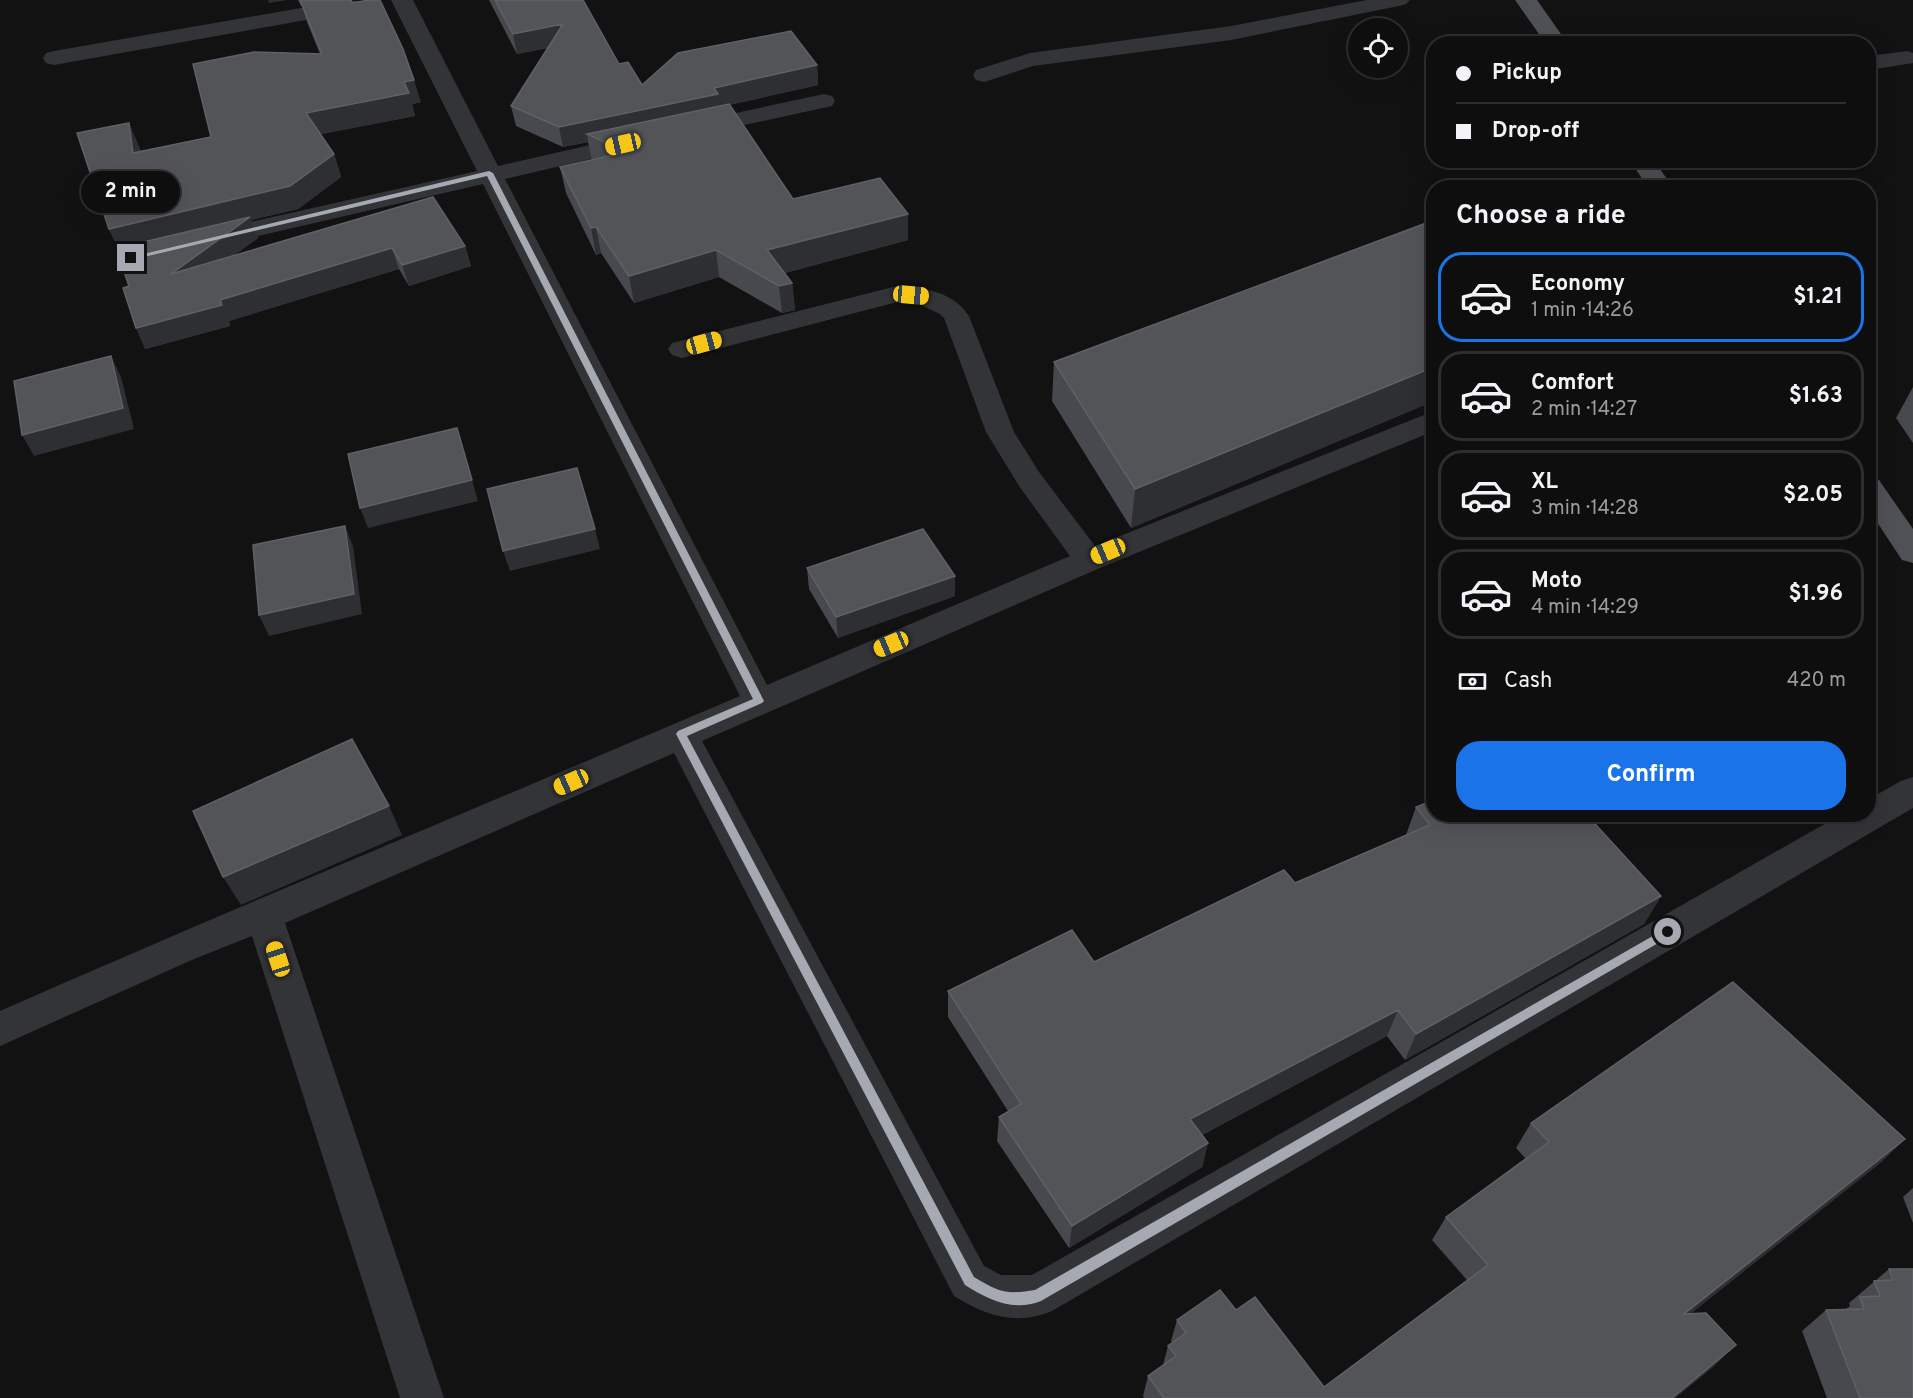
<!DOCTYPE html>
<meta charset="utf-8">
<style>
:root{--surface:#0e0e0e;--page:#1c1c1c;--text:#f1f3f6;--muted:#9b9c9e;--line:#2e2e2e;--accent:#1a73e8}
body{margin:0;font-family:Overpass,sans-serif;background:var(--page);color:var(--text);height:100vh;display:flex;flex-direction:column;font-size:22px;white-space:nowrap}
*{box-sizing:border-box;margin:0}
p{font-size:20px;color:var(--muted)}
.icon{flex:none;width:33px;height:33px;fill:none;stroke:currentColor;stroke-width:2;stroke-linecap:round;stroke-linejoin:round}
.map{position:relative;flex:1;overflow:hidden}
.side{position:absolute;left:1426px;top:180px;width:450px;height:642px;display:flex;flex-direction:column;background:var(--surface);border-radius:24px;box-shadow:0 6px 24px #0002,0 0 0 2px var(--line)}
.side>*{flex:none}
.guide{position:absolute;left:1426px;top:36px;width:450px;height:132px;border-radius:24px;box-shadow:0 6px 24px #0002,0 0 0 2px var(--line);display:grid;align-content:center;height:132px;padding:0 30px;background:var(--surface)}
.fabs{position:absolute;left:1348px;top:18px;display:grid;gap:12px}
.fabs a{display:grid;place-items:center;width:60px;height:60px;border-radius:50%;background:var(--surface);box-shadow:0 6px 24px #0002,0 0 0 2px var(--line);font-size:30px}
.end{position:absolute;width:27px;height:27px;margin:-14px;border:8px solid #a4a9b2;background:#111;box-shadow:0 0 0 3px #111}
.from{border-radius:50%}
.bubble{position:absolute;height:42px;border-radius:21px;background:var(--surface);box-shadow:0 6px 24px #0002,0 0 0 2px var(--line);font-size:20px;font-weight:700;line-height:42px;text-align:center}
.car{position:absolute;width:18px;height:36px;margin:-18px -9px;border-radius:8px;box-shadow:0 0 4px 2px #0007;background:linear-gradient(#f5c518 24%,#345 0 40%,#f5c518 0 76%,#345 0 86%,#f5c518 0)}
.guide b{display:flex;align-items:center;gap:21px;height:57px;font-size:22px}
.guide b+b{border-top:2px solid var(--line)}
.guide i{width:15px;height:15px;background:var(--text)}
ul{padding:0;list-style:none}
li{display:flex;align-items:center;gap:18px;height:90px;margin:0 12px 9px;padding:0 18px;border:3px solid var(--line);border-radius:24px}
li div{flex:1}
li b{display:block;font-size:22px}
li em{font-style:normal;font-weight:700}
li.on{border-color:var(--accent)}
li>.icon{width:54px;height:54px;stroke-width:1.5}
h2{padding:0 30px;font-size:27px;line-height:72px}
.pay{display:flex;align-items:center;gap:15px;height:66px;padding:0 30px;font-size:22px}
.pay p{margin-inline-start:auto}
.button{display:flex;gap:12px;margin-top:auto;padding:12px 30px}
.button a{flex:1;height:69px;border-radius:24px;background:var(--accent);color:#fff;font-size:24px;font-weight:700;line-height:69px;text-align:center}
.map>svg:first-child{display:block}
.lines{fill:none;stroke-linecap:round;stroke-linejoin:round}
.minor{fill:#333438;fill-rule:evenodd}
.major{fill:#4f5156;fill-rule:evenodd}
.wall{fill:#48494e}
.shaded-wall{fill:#2e2f32}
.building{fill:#525458;stroke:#5f6166;stroke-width:1.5}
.route{fill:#a4a9b2}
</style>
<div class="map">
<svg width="1913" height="1398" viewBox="0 0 1913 1398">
<rect width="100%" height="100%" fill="#121213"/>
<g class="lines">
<path class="minor" d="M347,0L357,1L360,6L357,11L54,65L46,63L43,58L46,53L54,51Z
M391,0H413L498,166L634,135L642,137L646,142L642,147L505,179L767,685L1070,556L1019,486L986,432L944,318L940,314L919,304L897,302L682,358L672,355L668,349L672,343L897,286C925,288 952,291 969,316L1014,432L1039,472L1095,546L1434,411V431L1100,568L702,741L984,1266L1001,1275H1032L1842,814H1869V799L1901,781L1913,777V808L1052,1311C1016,1326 986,1316 954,1296L674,753L285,923L444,1398H400L252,936L194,959L0,1046V1011C245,903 494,801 740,696L483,184L211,247L202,244L198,239L202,234L211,231L477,171Z
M1367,0H1410L1406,4L1399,6L1231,40L1033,66L984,82L976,80L973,75L976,70L1030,53L1231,26Z
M1908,51L1913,53V63L1869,70V56Z
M824,94L832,96L835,101L832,106L694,136L686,134L682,129L686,124L694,122Z"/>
<path class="major" d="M1515,0H1537L1568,44H1546Z
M1630,160H1654L1673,188H1648Z
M1869,477L1879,480L1913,529V563L1902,560L1869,510Z"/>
</g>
<path class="wall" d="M298,0H351L352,3L421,102L412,104L415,116L320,134L334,154L341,177L298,209L251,220L258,238L234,255L465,246L471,266L409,286L399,269L229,321L230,326L145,349L129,286L117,246L109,229L139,146L140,151L211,137L320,54L307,22L302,6H301Z
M489,0H583L619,64L642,85L817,65L818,85L729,105L793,199L908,214V240L785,273L792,283L795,310L782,313L719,277L634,303L601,253L596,255L566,193L560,167L592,160L588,142L563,147L516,126L511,106L548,48L517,54Z
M1434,220V401L1131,528L1052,401L1054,362Z
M1913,387V443L1896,418Z
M807,568L955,596L838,638L809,589Z
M1416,807L1661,896L1644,924L1405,1060L1387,1036L1202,1135L1208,1143L1202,1167L1069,1248L997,1141L999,1117L1008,1111L948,1017V991L1094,962L1295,883L1406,835Z
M1531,1123L1905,1139L1880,1163L1691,1313L1714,1366L1675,1398H1144L1143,1396L1148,1376L1163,1365L1168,1346L1172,1343L1171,1341L1177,1320L1236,1310L1324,1387L1467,1280L1432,1240L1446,1217L1526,1159L1516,1148Z
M1913,1188V1223L1903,1197Z
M1889,1269H1913V1398H1827L1802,1331L1826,1310L1846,1309L1850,1306L1849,1303Z"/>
<path class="shaded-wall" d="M268,0H287L269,3Z
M563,24L566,44L517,54L513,34Z
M817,65L818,85L720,107L587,134L588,142L563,147L559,127L714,88Z
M414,80L421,102L412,104L415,116L313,136L306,113L404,82Z
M129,123L139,146L143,176L133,153Z
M334,154L341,177L298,209L251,220L258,238L180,295L120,252L109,229Z
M908,214V240L770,277L767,250Z
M596,227L601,253L596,255L591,228Z
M465,246L471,266L409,286L402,265Z
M392,248L399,269L229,321L230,326L145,349L136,328L220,300Z
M716,250L719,277L634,303L629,276Z
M792,283L795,310L782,313L779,286Z
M111,356L121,377L134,429L34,456L22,435Z
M1434,367V401L1131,528L1135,489Z
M457,428L478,501L368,528L360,508Z
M345,526L353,546L362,614L269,636L259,615Z
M595,529L600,549L510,571L503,551Z
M955,576V596L838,638L836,617Z
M389,806L402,835L241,905L223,877Z
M1661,896L1644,924L1405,1060L1416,1034Z
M1398,1010L1387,1036L1184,1144L1190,1119Z
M1905,1139L1880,1163L1664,1335L1684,1314Z
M1208,1143L1202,1167L1069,1248L1072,1226Z
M1736,1345L1714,1366L1675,1398H1672Z"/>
<path class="building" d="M300,0H351L352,3L369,0H380L403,49L414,80L404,82L409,93L306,113L334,154L290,186L109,229L77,133L129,123L133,153L211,137L193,64L254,52L322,54Z
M495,0H583L619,64L628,62L642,85L678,53L791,31L817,65L714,88L718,94L559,127L511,106L563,24L513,34Z
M729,104L793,199L880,178L908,214L767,250L792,283L779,286L716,250L629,276L596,227L591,228L560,167L627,152L587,134Z
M433,197L465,246L402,265L392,248L220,300L222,305L136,328L123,288L129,286L115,246L122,247L250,217L171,274Z
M1434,220V367L1135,489L1054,362Z
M111,356L123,408L22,435L14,381Z
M457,428L472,480L360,508L348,454Z
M577,468L595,529L503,551L487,489Z
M345,526L354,594L259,615L253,545Z
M923,529L955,576L836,617L807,568Z
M352,739L389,806L223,877L193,811Z
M1434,800V814H1586L1661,896L1416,1034L1398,1010L1190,1119L1208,1143L1072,1226L999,1117L1021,1104L948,991L1072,930L1094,962L1284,870L1295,883L1430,825L1416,807Z
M1733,982L1905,1139L1684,1314L1706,1313L1736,1345L1672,1398H1164L1148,1376L1176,1356L1168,1346L1186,1333L1177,1320L1220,1290L1236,1310L1255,1297L1324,1387L1488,1265L1446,1217L1549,1142L1531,1123Z
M1889,1269H1913V1398H1860L1826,1310L1864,1309L1860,1297L1880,1296L1874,1281L1893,1280Z"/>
<path class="route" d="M489,171L493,173L764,701L762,703L687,736L974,1277C999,1292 1005,1295 1035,1290L1665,929H1672V935L1041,1301C1013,1312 989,1300 965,1285L676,734L678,731L753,699L487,176L131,260L127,258Z"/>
</svg>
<div class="fabs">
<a><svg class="icon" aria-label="locate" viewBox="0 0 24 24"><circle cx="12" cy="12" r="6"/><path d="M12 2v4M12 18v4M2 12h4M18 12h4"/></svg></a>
</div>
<i class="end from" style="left:1668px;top:932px"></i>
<i class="end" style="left:131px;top:258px"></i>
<div class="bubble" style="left:81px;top:171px;width:99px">2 min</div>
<i class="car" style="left:623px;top:144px;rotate:257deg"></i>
<i class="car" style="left:911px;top:295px;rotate:95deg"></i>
<i class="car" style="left:704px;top:343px;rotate:75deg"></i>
<i class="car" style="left:1108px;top:551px;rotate:247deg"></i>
<i class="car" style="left:891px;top:644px;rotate:247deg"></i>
<i class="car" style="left:571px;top:782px;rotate:246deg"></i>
<i class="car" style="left:278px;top:959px;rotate:342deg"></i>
<div class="guide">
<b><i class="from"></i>Pickup</b>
<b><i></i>Drop-off</b>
</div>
<section class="side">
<h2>Choose a ride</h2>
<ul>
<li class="on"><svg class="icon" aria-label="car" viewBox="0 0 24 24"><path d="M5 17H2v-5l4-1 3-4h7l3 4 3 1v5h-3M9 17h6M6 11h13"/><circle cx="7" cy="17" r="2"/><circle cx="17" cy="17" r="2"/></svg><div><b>Economy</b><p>1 min · 14:26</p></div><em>$1.21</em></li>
<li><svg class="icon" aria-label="car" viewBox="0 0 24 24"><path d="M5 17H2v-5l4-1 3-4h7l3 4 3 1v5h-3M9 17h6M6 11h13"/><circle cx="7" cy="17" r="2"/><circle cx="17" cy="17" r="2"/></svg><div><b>Comfort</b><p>2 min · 14:27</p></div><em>$1.63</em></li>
<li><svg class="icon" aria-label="car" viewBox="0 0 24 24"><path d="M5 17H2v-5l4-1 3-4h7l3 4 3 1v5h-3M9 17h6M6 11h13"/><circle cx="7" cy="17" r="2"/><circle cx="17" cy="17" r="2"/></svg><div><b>XL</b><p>3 min · 14:28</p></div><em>$2.05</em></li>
<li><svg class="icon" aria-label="car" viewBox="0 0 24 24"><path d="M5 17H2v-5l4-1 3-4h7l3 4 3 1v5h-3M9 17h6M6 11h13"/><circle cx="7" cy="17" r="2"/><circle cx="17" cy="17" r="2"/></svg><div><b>Moto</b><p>4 min · 14:29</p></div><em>$1.96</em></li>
</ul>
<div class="pay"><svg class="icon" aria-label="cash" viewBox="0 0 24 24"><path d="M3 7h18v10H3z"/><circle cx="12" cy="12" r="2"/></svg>Cash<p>420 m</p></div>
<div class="button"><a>Confirm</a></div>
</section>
</div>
